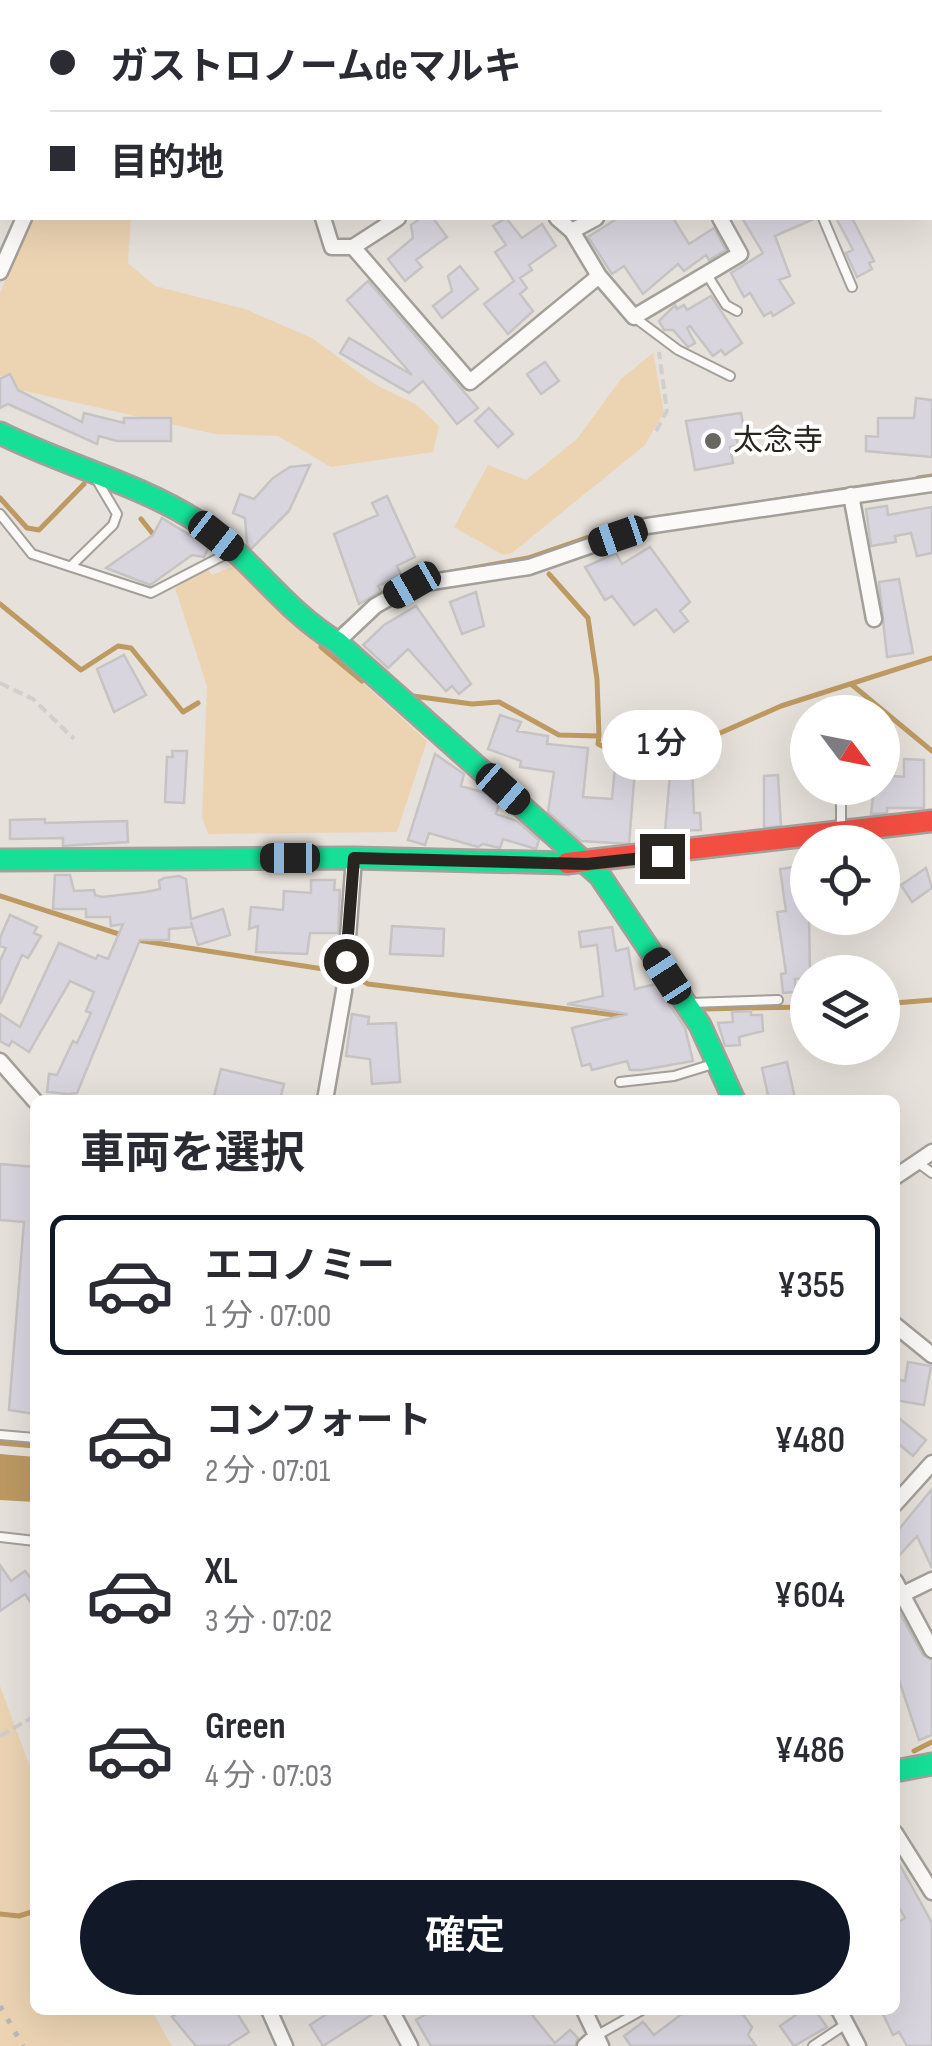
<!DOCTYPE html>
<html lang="ja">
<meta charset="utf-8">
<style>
:root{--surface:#fff;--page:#f2f2f3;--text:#2b2b33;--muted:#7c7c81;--line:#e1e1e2;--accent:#111827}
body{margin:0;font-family:"Sofia Sans Condensed","Noto Sans JP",sans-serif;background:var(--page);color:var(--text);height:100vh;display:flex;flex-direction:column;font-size:38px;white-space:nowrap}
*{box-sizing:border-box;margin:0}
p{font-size:32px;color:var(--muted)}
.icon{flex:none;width:55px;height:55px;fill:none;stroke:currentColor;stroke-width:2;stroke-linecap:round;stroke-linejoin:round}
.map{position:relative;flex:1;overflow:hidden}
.panel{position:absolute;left:30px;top:1095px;width:870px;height:920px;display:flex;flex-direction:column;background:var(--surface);border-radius:15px;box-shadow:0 10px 40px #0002}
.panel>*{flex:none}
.banner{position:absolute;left:0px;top:0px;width:932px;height:220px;box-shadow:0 10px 40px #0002;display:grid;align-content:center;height:220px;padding:0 50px;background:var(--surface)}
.needle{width:65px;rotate:122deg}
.tools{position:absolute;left:790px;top:695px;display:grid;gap:20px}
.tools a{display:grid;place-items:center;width:110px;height:110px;border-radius:50%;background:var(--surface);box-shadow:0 10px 40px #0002;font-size:50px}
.end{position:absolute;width:45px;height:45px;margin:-22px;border:12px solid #282520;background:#fff;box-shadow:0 0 0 5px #fff}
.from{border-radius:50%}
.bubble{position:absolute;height:70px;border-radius:35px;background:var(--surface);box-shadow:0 10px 40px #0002;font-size:32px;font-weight:600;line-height:70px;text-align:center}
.car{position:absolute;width:30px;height:60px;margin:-30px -15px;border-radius:12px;box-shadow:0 0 8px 2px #0007;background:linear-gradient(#222 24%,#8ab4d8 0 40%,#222 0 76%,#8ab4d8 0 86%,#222 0)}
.banner b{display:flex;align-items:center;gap:35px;height:95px;font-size:38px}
.banner b+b{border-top:2px solid var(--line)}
.banner i{width:25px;height:25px;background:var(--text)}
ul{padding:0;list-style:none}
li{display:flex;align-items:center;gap:30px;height:140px;margin:0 20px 15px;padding:0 30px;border:5px solid transparent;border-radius:15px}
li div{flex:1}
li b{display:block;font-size:38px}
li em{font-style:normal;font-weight:600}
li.active{border-color:var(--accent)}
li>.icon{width:90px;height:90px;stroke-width:1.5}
h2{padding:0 50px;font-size:45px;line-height:120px}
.cta{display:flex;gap:20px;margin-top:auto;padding:20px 50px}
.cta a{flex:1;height:115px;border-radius:60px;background:var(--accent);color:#fff;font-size:40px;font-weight:600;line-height:115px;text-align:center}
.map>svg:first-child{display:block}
.green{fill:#ecd4b3}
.water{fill:#bd9a62}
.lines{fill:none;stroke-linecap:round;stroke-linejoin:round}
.stream{stroke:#bd9a62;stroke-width:5}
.building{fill:#d9d5df;stroke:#c6c3c3;stroke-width:2.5}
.lane-casing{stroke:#a39f99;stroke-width:12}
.street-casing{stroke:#a39f99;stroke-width:19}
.fast-casing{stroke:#a39f99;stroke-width:25}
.jam-casing{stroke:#a39f99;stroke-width:25}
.path{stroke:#d1cfcd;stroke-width:4;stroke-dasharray:10 5;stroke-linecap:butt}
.lane{stroke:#fbfaf9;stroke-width:8}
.street{stroke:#fbfaf9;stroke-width:14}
.fast{stroke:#16e098;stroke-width:20}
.jam{stroke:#f24e42;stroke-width:20}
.rail{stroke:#b9b7b5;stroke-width:5;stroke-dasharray:5 10;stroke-linecap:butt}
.route{stroke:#282520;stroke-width:12}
.poi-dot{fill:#6a6761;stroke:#fff;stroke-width:4}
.labels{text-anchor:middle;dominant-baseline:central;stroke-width:8;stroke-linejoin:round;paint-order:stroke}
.poi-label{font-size:30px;fill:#282520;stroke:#fff;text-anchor:start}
</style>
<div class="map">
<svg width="932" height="2046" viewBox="0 0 932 2046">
<rect width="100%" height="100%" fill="#e6e1da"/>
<path class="green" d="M30,218H131L128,263L155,286L245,309L312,338L376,385L417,405L439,426L433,452L331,467L278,436L215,434L20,390L0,375V293Z
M653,353L664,412L645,445L512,553L503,555L454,527L488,465L526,480L577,439L621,379Z
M234,566L427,741L397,832L208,834L202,816L207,686L175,588L207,568L212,575Z
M0,1686L35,1780V2010H151L172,2046H0Z"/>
<path class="water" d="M0,1454L35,1457V1502L0,1500Z"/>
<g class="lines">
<path class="stream" d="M918,478L932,476
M0,498L27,528L39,530L84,484
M745,505L894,482
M141,519L157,539
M549,574L588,618L597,679L599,736
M413,579L528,558L641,519
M0,604L81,670L118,646L131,648L183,712L198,703
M341,628L351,620
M321,647L362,681
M851,684L932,751
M413,696L472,704L499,702L559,735L599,736L598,744L628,759L664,758L781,706L932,658
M0,896L122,935
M137,940L336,971
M355,977L368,984L623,1016
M882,1004L932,1000
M702,1009L808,1007
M0,1443L35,1446
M914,1751L932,1742
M0,1914L19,1916L35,1911"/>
</g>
<path class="building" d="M421,218H433L447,237L416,260L422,267L405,281L388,259L413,238L411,225Z
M506,218L522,238L542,224L556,246L529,265L532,270L520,278L527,288L520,294L533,311L508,334L484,304L514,281L495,252L506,245L493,226Z
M618,218H673L689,244L714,228L726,250L709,260L706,255L684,271L678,264L643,294L624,266L612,274L588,237Z
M742,218H816L775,236L790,276L779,280L794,303L773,316L771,312L764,316L750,293L744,297L731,273L763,253Z
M836,218H852L874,261L869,263L872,269L857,277L846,253L853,250Z
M460,266L478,289L442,318L433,306L452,291L448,276Z
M368,281L478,408L457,424L423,381L409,393L340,353L349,338L412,375L347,300Z
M711,296L742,343L725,355L721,350L713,356L690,326L687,328L695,343L688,347L673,330H664L659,321L675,305L677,309L684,305L687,310Z
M545,362L559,381L541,394L527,374Z
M10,374L18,390L82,422L84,413L124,423V418H171V441H117L99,436L97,444L8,404L0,408V379Z
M916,398L932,400V457L866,451V436L878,437V418H914Z
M489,408L513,434L498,447L475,421Z
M741,413L745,434L736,436L738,445L730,447L733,463L695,470L686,421Z
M310,465L289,511L251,549L247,544L245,518L233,513L240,494L254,499L273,478L290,467Z
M387,496L415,557L397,566L401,575L378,586L381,591L359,604L334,534L378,515L372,503Z
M887,506L888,515L932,507V553L917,556L911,533L895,536L896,542L871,546L866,509Z
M162,518L209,547L204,557L192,555L150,585L106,568L153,535Z
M650,547L690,602L680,611L688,621L674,632L656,609L634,625L612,596L605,600L585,567L616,553L622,564Z
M899,579L913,653L887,657L879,582Z
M476,592L484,626L462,634L450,602Z
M416,606L471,684L459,694L452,686L446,691L408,649L388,668L363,645L384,625Z
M124,655L146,695L114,712L97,669Z
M500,715L521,722L517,731L548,736L547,744L588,748L583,797L612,799L615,767L635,769L629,844L581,841L548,812L554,772L520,767L521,761L488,749Z
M172,751H187L184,803L165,802L167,757H173Z
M435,754L464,774L461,786L486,793L499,805L496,814L517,821L539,840L536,849L503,839L500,848L483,844L478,847L429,833L425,845L408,840Z
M904,759L924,760V808H887V813L871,814L874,788H882V775L904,777Z
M692,762L694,813H700L701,830L665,831L671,763Z
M778,775L781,826L764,828V776Z
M45,819V823L127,821L128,842L63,846V838L10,839V820Z
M808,865L810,972L808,978L795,979L796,992L783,993L781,974L786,973L777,912L786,911L780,869Z
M926,868L932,888L912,902L901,885Z
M55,875H70L74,891L94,890L95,895L102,897L146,892L160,889L159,881L164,878L179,876L186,879L191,919L223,909L230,935L198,945L191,922L192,927L169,929V940H140L77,1093L68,1094L47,1092L49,1074L57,1075L73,1041L77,1043L91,1013L86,1011L94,992L70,981L29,1052L12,1041L9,1046L0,1041V1014L20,1027L59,943L96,959L98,955L108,959L123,924L111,926L110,917H86V909H53Z
M311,880H335L334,890H340L338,933H310L307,954L256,952L258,926L249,929L251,907L283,910L284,891L311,893Z
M10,915L37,927L34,933L41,936L28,958L22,955L0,1004V961L6,948L0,946V938Z
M392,926L444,929L443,956L390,954Z
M612,927L616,951L628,948L635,989L656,984L685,1028L693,1061L642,1070H630L627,1061L592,1070L590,1064L582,1066L572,1028L628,1014L567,1004L603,996L597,945L581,947L579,932Z
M751,1011V1015H762L763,1031L739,1037L740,1045L725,1046L718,1023L733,1022L732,1012Z
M352,1014L369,1017L368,1024L396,1023L400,1082L372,1084L370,1059L346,1056Z
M787,1062L795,1098L769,1100L762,1068Z
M221,1069L284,1084L280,1100H213Z
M0,1164L35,1167V1414L9,1410L24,1222L0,1220Z
M908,1362L931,1366L924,1405L895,1400V1379L905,1381Z
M895,1415L926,1440L913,1456L895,1441Z
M932,1489V1568L917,1536L895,1560V1534Z
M0,1565L11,1581L25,1571L30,1577L35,1573V1609L25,1594L0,1611Z
M897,1608L923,1655L932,1660V1735L919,1740L899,1680L895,1682Z
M895,1856L932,1923V2046H907L899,2032L893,2035L881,2010H895V1924L905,1918L895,1900Z
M180,2010H235L249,2032L227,2046H196L172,2017Z
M333,2010H379L323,2046L310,2025Z
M433,2010H528L555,2043L570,2030L578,2038L575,2046H431L416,2020Z
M687,2010H740L752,2027L748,2035L756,2046H631L624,2036L643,2022L654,2035Z
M803,2010H815L827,2027L794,2046L780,2026Z"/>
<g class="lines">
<defs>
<path id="lane" d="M823,218L852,287
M706,273L726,305L737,311
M634,317L678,350L730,376
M0,514L32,554L151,593L230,552
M72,565L113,525L117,514L98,482
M841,788V830
M690,1003L778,1000
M620,1082L674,1076L713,1064
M917,1162L932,1173
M0,1435L35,1438
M0,1537L35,1541
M596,2036L642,2010
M813,2046L846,2024"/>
<path id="street" d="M25,2L28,0
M131,2L138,0
M682,2L687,0
M808,2L809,0
M0,25L2,22
M0,38L2,37
M930,60L932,59
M323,218L332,247H353L398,218
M557,218L572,231L596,218
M572,231L599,276L634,317L740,254L720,218
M353,247L470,382L599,276
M0,272L24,218
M851,495L874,619
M337,642L375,606L412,585L529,567L647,526L932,484
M0,1061L35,1101
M325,1100L344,991L354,858
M895,1177L932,1152
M895,1325L932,1355
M895,1504L932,1463
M895,1581L932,1650
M895,1598L932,1580
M895,1833L932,1892
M269,2010L285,2046
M391,2010L410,2046
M584,2010L601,2046
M839,2010L858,2046
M585,2046L596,2036"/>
<path id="fast" d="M0,433C64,465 137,483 197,521C250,555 283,610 337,642L600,876L700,1025L734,1100
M0,860L354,858L567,863
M895,1771L932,1764"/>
<path id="jam" d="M567,863L932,821"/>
</defs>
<use href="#lane" class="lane-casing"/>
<use href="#street" class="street-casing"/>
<use href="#fast" class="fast-casing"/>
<use href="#jam" class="jam-casing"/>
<path class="path" d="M570,2L573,0
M656,431L667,411L659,352
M0,683L33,699L74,739
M0,1736L35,1716"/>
<use href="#lane" class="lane"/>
<use href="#street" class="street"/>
<use href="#fast" class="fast"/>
<use href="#jam" class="jam"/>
<path class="rail" d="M0,2006L23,2046"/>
</g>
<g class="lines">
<path class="route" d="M346,961L354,858L587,864L662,856"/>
</g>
<circle class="poi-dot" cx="713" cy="441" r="10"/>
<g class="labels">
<g class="poi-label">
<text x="733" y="441">太念寺</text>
</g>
</g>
</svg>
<div class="tools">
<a><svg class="needle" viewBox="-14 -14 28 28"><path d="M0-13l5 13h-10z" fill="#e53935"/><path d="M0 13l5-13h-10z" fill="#7c7c81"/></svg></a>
<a><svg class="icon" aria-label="locate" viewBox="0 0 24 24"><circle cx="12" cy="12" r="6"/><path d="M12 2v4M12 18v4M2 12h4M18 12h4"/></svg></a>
<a><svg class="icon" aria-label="layers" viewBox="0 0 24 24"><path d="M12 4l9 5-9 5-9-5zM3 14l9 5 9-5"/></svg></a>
</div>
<i class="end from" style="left:346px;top:961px"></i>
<i class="end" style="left:662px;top:856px"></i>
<div class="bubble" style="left:602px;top:710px;width:120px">1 分</div>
<i class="car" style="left:216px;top:536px;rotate:128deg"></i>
<i class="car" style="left:618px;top:536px;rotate:251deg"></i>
<i class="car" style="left:412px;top:585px;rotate:240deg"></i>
<i class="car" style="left:503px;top:789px;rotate:131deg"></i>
<i class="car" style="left:290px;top:858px;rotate:270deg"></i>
<i class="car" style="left:667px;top:976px;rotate:327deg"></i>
<div class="banner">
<b><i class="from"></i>ガストロノームdeマルキ</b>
<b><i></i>目的地</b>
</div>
<section class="panel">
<h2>車両を選択</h2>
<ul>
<li class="active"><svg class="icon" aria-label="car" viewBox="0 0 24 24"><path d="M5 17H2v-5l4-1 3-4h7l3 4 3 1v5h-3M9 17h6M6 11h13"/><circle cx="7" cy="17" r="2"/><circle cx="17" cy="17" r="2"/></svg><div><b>エコノミー</b><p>1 分 · 07:00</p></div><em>¥355</em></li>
<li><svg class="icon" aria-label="car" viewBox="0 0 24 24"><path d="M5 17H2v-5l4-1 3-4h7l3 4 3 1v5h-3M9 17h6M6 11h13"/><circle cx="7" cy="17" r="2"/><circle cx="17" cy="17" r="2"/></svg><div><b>コンフォート</b><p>2 分 · 07:01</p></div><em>¥480</em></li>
<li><svg class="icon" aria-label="car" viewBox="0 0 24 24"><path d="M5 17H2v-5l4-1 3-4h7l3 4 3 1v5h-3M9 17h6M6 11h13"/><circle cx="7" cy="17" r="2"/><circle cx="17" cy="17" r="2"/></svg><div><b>XL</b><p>3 分 · 07:02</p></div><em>¥604</em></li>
<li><svg class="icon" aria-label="car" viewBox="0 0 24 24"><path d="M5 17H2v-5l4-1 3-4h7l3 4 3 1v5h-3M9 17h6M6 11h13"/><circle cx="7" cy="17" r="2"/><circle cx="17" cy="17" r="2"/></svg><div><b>Green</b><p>4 分 · 07:03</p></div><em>¥486</em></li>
</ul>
<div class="cta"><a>確定</a></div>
</section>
</div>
